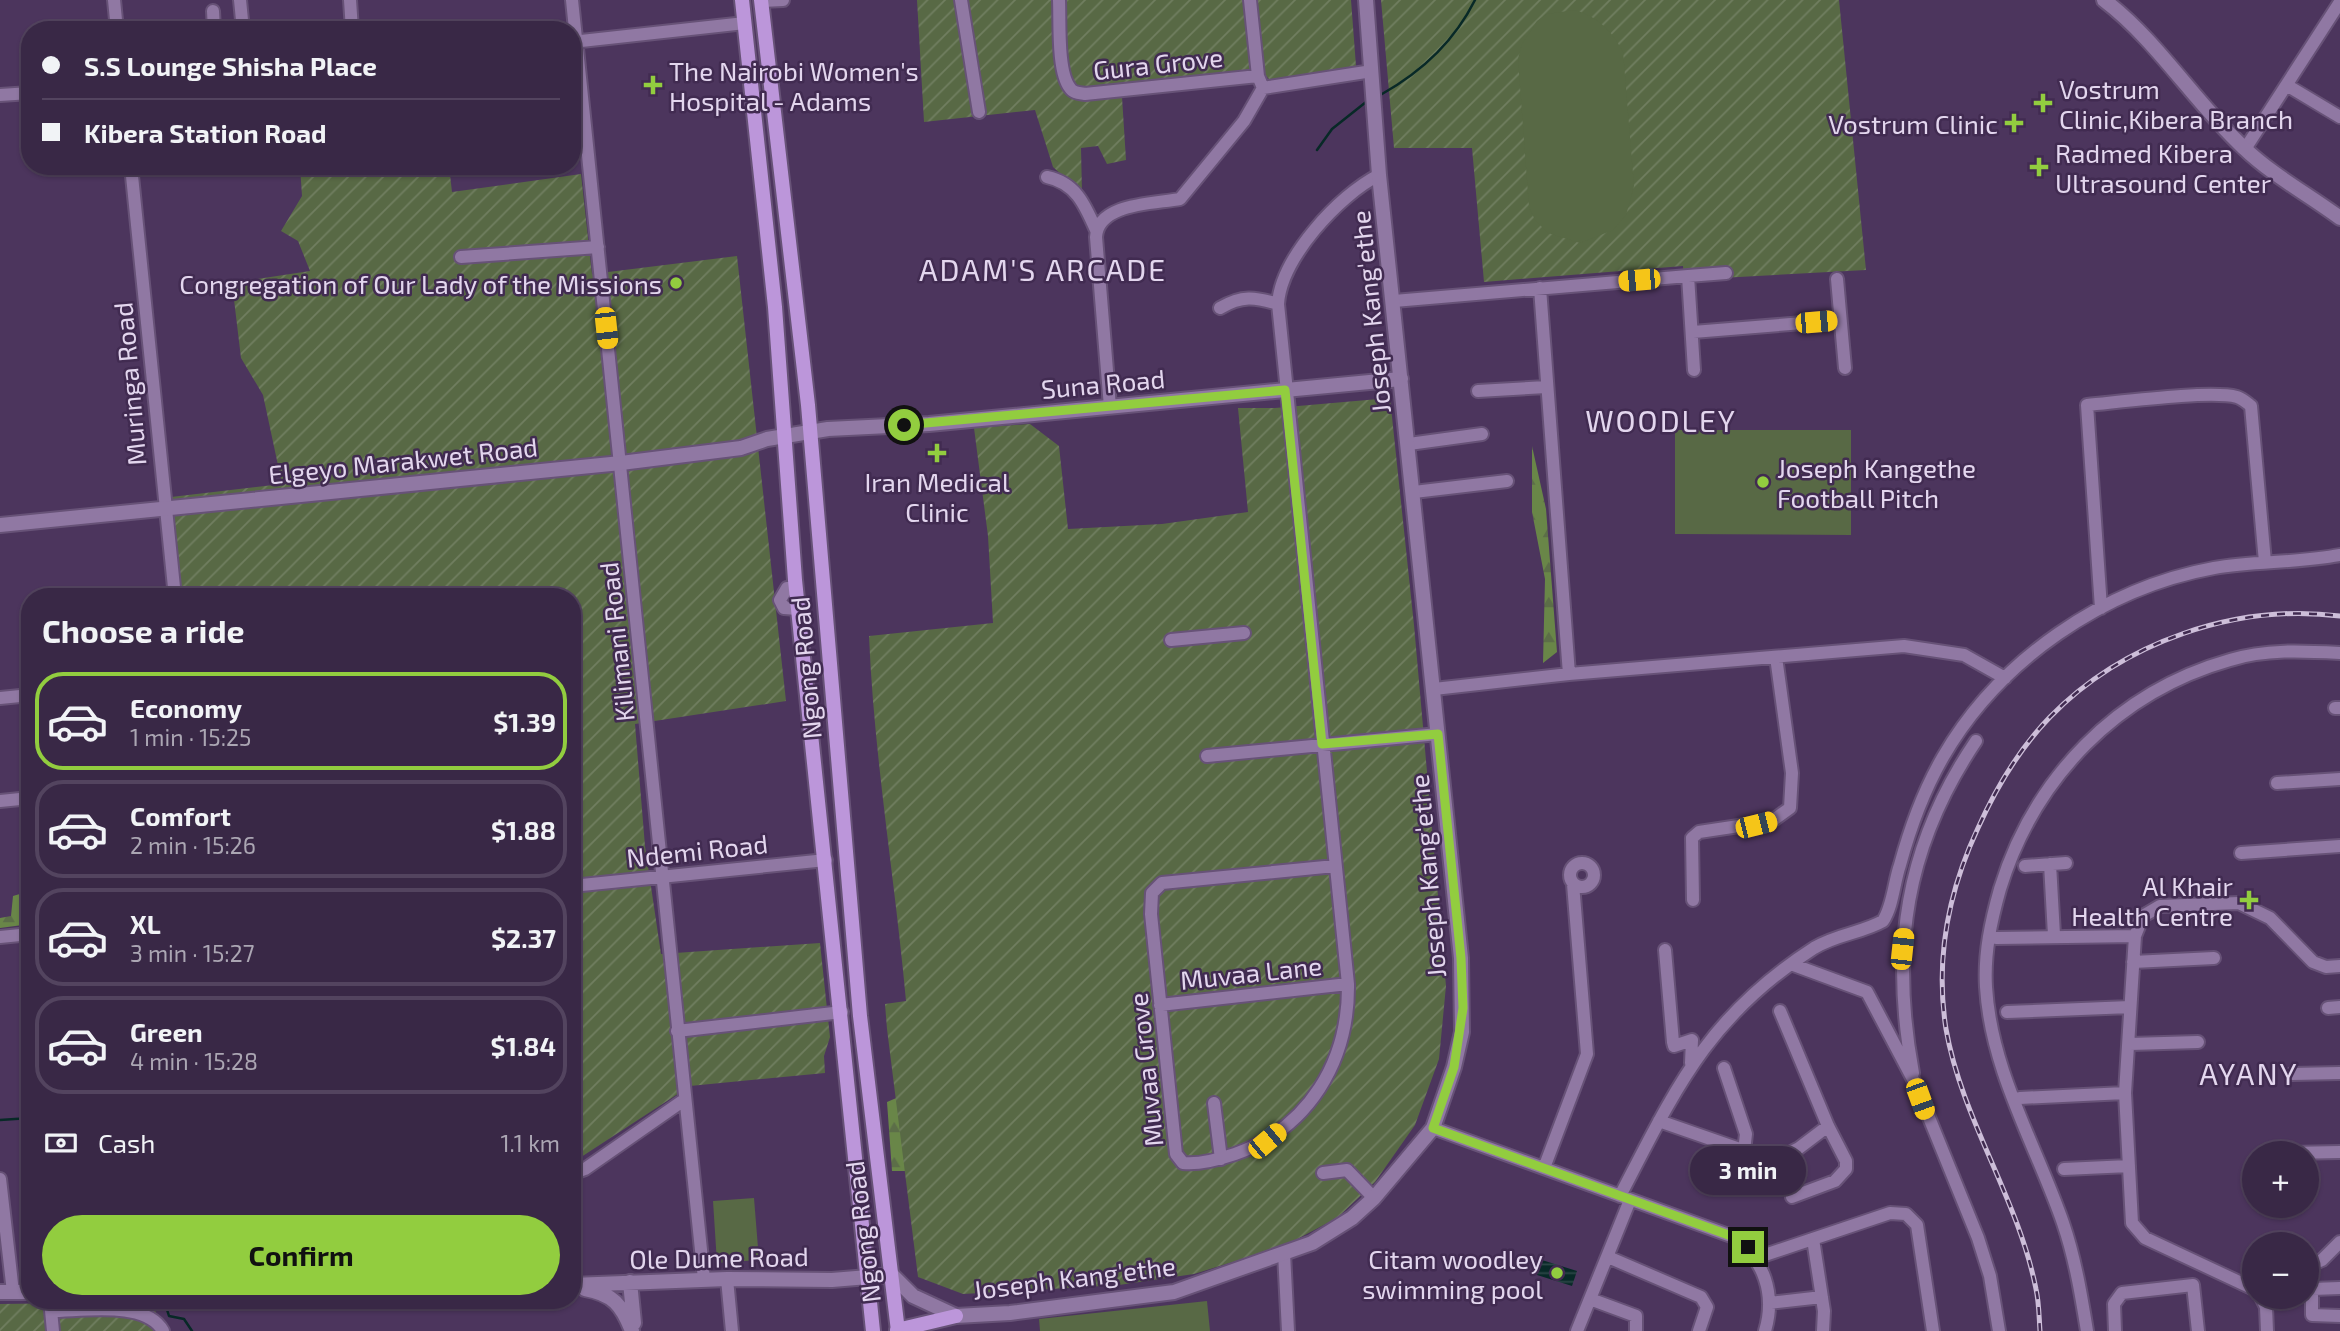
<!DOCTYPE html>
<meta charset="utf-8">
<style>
:root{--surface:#392846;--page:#40304d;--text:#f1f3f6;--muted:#aba6b3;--line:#53445f;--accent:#92cd3f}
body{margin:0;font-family:"Exo 2",sans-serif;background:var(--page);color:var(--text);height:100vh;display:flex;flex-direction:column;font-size:26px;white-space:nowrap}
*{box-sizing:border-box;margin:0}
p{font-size:23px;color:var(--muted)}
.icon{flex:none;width:38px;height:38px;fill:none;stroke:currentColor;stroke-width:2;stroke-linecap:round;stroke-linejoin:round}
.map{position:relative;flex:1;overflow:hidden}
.side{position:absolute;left:21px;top:588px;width:560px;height:721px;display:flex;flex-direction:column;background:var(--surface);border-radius:28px;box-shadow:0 2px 5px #0004,0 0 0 2px var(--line)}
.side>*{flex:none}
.guide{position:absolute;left:21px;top:21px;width:560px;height:154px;border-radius:28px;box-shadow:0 2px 5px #0004,0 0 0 2px var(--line);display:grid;align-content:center;height:154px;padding:0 21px;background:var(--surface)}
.fabs{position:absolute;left:2242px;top:1141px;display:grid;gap:14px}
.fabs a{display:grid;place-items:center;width:77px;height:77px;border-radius:50%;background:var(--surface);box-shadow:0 2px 5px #0004,0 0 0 2px var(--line);font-size:35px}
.end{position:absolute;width:32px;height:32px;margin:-16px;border:9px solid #92cd3f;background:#111;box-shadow:0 0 0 4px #111}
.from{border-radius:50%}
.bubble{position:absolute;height:49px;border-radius:24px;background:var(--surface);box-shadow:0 2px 5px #0004,0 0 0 2px var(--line);font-size:23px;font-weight:700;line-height:49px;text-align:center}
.car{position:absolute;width:21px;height:42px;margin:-21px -10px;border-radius:9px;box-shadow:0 0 5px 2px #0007;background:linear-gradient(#f5c518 24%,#345 0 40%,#f5c518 0 76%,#345 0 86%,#f5c518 0)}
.guide b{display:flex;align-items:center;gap:24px;height:66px;font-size:26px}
.guide b+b{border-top:2px solid var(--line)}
.guide i{width:18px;height:18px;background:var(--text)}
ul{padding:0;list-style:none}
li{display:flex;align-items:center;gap:21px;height:98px;margin:0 14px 10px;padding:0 7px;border:4px solid var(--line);border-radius:28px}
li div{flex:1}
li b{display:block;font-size:26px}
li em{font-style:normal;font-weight:700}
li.current{border-color:var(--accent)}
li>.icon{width:63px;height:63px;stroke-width:1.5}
h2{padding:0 21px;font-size:32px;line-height:84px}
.pay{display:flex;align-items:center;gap:18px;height:77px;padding:0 21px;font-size:26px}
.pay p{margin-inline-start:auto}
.primary-button{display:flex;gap:14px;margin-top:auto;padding:14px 21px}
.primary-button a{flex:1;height:80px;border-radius:42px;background:var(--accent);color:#111;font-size:28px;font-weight:700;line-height:80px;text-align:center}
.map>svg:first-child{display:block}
.forest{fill:url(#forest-firs)}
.garden{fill:url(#garden-furrows)}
.pitch{fill:#586945}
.water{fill:url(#water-rules)}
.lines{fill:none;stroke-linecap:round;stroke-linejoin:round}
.stream{stroke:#082927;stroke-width:2.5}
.minor-casing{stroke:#675277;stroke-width:16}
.tertiary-casing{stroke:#675277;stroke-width:18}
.secondary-casing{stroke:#675277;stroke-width:18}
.minor{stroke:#9078a3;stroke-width:12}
.tertiary{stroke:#9078a3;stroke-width:14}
.secondary{stroke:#bc96da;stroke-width:14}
.rail-casing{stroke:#cdbed9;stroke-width:5}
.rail{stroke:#412b51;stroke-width:2.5;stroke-dasharray:8;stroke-linecap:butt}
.route{stroke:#92cd3f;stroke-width:9}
.poi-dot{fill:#92cd3f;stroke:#412b51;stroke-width:2.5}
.labels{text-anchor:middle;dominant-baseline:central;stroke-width:5;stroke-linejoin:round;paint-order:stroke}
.street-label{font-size:26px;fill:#e3d6ee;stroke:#412b51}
.poi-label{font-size:26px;fill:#e3d6ee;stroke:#412b51;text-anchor:start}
.quarter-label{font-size:30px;letter-spacing:2px;fill:#e3d6ee;stroke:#412b51}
</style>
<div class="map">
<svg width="2340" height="1331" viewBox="0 0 2340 1331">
<defs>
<pattern id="forest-firs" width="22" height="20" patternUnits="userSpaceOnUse" patternTransform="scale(1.75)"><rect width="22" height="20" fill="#698648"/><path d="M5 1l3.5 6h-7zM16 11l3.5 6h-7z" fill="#5c6e48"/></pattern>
<pattern id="garden-furrows" width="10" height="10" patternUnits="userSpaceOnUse" patternTransform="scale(1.75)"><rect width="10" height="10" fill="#586945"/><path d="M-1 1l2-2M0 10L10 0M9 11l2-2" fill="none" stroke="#707e60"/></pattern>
<pattern id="water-rules" width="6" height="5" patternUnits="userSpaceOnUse" patternTransform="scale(1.75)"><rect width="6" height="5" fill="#082927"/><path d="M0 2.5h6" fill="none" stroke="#2c4747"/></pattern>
</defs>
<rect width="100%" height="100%" fill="#4c355d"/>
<path class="forest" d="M1532,446L1546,509L1557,652L1543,663L1545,579L1532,512Z
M30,891V924L0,928V918L11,916L13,896Z
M901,1096L910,1171H892L887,1102Z"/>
<path class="garden" d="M917,0H1351L1356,66L1272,82L1264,74L1122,97L1126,160L1107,164L1098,146L1081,148L1082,193L1053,167L1035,110L924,122Z
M1381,0H1839L1866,270L1684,280L1683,266L1484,282L1472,148H1394Z
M300,166H449L452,192L581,174L592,274L737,256L786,701L635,724L645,846L661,954L820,943L830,1037L824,1056L825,1073L690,1086L572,1163V597H182L171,497L282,484L263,395L241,358L232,283L310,271L298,241L281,231L302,196Z
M1390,398L1414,625L1446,986L1439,1059L1415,1125L1375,1182L1337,1218L1284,1246L1194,1274L1119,1285L963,1294L918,1277L887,1029L885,1004L906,1001C895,879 874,758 869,636L993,623L988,536L974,428L1030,424L1059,446L1068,529L1162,524L1248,512L1238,408H1275Z
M151,1302L165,1331H0V1304Z"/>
<path class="pitch" d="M1575,10C1598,17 1612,31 1623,52L1634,186L1626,215L1613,230L1580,243L1548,233L1535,220L1529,207L1518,59L1522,44L1537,21L1547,14Z
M1675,430H1851V535L1675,534Z
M754,1198L759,1260L717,1263L713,1201Z
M1207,1301L1210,1331H1040L1039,1319Z"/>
<path class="water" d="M1542,1260L1577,1271L1572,1286L1537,1275Z"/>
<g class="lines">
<path class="stream" d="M1382,94C1423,71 1454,42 1475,0
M1317,150L1332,129L1366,102
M0,1120L30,1118
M164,1300L169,1316L184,1319L192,1331"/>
<defs>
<path id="minor" d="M114,0L117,30
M240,0L243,30
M350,0L352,30
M572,0L704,1279
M961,0L979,112
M1059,0C1060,21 1057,72 1070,88C1073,93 1080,93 1085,94L1258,76
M762,1L783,0
M213,11L214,30
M572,42L745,23
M2288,86L2340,117
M1263,88L1372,71
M0,95L30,93
M2245,149L2340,2
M131,166L175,597
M1047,177C1076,183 1085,205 1096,230
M461,257L598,247
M1688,276L1726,273
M1837,279L1845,368
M1540,288L1569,674
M1394,301L1688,276L1694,370
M1220,308C1242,295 1255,297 1278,304
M1693,332L1840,320
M1478,391L1546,387
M1110,407L1096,237C1098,203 1153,204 1180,199L1244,121L1263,88L1258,76L1250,0
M1409,444L1482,434
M1414,492L1507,481
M796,588H787L780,600L784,608L798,609
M2101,608L2087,405C2120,402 2210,390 2237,397C2243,399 2247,403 2251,406L2265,562
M1171,640L1244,633
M1434,689L1569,674L1904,646L1964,655L2005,678
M0,698L30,695
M2335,708H2340
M1207,756L1438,734
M2277,783L2340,779
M0,801L30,798
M2241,853L2340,846
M1570 875a12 12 0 1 1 24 0a12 12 0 1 1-24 0Z
M2050,864L2054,935
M1335,866L1162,883L1152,893L1151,914L1176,1154L1183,1163C1200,1165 1220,1159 1235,1154C1309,1128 1349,1061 1348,984L1278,304C1281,258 1339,195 1379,175
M2025,866L2066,863
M572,886L826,860
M1693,900L1692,838L1699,832L1772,821L1790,808L1792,773L1776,657
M0,937L30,934
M1996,938L2135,936
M1665,950L1673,1042L1674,1046L1692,1040L1691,1063
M2133,962L2214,958
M1791,964L1867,992L1915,1083L1978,1238L1990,1276L1999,1331
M1160,1005L1348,984
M2328,1008L2340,1007
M1780,1011L1828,1126L1846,1161V1169L1835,1181L1792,1197
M2007,1012L2130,1007
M677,1031L842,1012
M2130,1044L2198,1042
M1724,1068L1746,1134L1744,1151
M1913,1073C1890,950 1905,846 1976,741
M2292,1074L2340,1073
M2020,1098L2125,1093
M1214,1103L1221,1159
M1659,1121L1774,1161L1799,1148L1828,1126
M1433,1128L1734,1237C1764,1260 1776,1294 1765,1331
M2289,1153L2340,1152
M1544,1168L1587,1054L1573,884
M2064,1169L2129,1166
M1323,1173L1347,1170L1374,1198
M572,1174L585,1169L684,1100
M0,1179L13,1292
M1620,1196C1676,1088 1708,1016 1814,948C1837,934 1862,933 1883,921C1893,906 1894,882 1900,865C1910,828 1924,790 1943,757C1999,660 2104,588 2214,568C2255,561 2298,563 2340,555
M1813,1239L1824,1311L1823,1331
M1284,1253L1288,1331
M1608,1257L1701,1297L1707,1307L1699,1331
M1756,1258L1890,1213L1906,1214L1917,1225L1933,1331
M2309,1266L2312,1289L2340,1288
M2306,1267L2322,1260L2340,1242
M727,1279L732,1331
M2254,1289L2145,1238L2132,1223L2125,1093L2135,936L2143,916L2160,906L2239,903L2270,918L2313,962L2326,967L2340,966
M2312,1289V1315L2340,1316
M2261,1297L2266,1307L2267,1331
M1590,1299L1636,1316V1331
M50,1300L53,1331
M1769,1303L1822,1297
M51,1311C83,1311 146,1300 163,1331
M1577,1331L1630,1200
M2087,1331C2081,1294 2075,1258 2063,1223C2036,1145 1991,1071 1986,987C1984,953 1991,921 2000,889C2034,778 2117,692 2230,660C2265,649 2303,651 2340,653
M2115,1331L2114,1304L2122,1293L2193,1285L2198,1331"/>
<path id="tertiary" d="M2104,0C2158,41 2194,102 2244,148C2272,175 2309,195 2340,218
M0,525L621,463L741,448L767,439L828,429L929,424L1401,379
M630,1282L634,1323
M572,1285L727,1279L832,1280L892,1275L913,1296L956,1316L1010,1313L1174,1292L1312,1243L1352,1218L1374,1198L1433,1128L1454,1067L1462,1032L1461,958L1379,175L1366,0
M585,1289C613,1294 622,1305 632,1331
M0,1292H30"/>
<path id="secondary" d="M742,0L775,307L795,580L873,1331
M761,0L808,405L860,1016L898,1331
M897,1330L956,1316"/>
</defs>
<use href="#minor" class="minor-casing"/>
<use href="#tertiary" class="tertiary-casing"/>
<use href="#secondary" class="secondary-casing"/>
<use href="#minor" class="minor"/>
<use href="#tertiary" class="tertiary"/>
<use href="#secondary" class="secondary"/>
<defs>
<path id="rail" d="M2040,1331C2039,1317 2039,1302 2036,1289C2018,1198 1962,1120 1946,1029C1935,959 1949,890 1978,828C1996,788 2019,749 2050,717C2123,642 2236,603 2340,616"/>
</defs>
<use href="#rail" class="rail-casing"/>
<use href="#rail" class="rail"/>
</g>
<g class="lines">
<path class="route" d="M904,425L1285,390L1322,744L1438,734L1461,958L1463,1008L1454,1067L1433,1128L1734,1237L1748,1247"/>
</g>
<g class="poi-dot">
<path d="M649.5 74.5h7v7h7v7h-7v7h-7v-7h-7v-7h7z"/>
<path d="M2039.5 92.5h7v7h7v7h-7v7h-7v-7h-7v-7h7z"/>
<path d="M2010.5 112.5h7v7h7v7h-7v7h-7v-7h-7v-7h7z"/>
<path d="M2035.5 156.5h7v7h7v7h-7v7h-7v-7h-7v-7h7z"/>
<circle cx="676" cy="283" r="7"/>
<path d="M933.5 442.5h7v7h7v7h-7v7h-7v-7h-7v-7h7z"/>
<circle cx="1763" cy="482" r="7"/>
<path d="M2245.5 889.5h7v7h7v7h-7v7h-7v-7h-7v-7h7z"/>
<circle cx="1557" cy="1273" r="7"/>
</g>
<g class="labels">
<g class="street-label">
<text transform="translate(1158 63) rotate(-6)">Gura Grove</text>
<text transform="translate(1370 312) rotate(-96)">Joseph Kang'ethe</text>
<text transform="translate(1103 383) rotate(-5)">Suna Road</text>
<text transform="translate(129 384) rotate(-95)">Muringa Road</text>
<text transform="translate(403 460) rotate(-6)">Elgeyo Marakwet Road</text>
<text transform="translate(616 642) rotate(-96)">Kilimani Road</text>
<text transform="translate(805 668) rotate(-95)">Ngong Road</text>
<text transform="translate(697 850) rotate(-6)">Ndemi Road</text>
<text transform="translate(1427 876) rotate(-95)">Joseph Kang'ethe</text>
<text transform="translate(1251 972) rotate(-6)">Muvaa Lane</text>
<text transform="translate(1145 1070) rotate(-96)">Muvaa Grove</text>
<text transform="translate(862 1232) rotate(-97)">Ngong Road</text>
<text transform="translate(719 1257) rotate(-1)">Ole Dume Road</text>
<text transform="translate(1074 1277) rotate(-7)">Joseph Kang'ethe</text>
</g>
<g class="poi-label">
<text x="669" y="70">The Nairobi Women's<tspan x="669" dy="30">Hospital - Adams</tspan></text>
<text x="2059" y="88">Vostrum<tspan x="2059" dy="30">Clinic,Kibera Branch</tspan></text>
<text x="1998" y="123" text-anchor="end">Vostrum Clinic</text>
<text x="2055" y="152">Radmed Kibera<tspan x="2055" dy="30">Ultrasound Center</tspan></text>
<text x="662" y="283" text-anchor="end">Congregation of Our Lady of the Missions</text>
<text x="1777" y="467">Joseph Kangethe<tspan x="1777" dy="30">Football Pitch</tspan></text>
<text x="937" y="481" text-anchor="middle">Iran Medical<tspan x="937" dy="30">Clinic</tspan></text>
<text x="2233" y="885" text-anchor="end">Al Khair<tspan x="2233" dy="30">Health Centre</tspan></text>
<text x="1543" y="1258" text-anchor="end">Citam woodley<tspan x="1543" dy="30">swimming pool</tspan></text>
</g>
<g class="quarter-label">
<text x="1043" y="269">ADAM'S ARCADE</text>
<text x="1661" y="420">WOODLEY</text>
<text x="2249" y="1073">AYANY</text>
</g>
</g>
</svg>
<div class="fabs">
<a>+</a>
<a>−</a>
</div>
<i class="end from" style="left:904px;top:425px"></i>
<i class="end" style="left:1748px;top:1247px"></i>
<div class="bubble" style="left:1690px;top:1146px;width:116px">3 min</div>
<i class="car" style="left:1639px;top:280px;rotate:265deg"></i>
<i class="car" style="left:1816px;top:322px;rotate:85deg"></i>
<i class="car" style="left:606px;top:328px;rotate:174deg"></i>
<i class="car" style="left:1756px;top:825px;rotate:76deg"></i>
<i class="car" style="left:1902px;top:949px;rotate:6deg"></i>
<i class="car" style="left:1920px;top:1099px;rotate:160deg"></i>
<i class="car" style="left:1267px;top:1141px;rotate:50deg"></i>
<div class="guide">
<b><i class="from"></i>S.S Lounge Shisha Place</b>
<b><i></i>Kibera Station Road</b>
</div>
<section class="side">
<h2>Choose a ride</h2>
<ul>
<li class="current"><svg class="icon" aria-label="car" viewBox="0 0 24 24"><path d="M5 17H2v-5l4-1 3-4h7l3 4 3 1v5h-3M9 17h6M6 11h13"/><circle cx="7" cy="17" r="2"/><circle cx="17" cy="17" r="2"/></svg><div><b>Economy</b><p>1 min · 15:25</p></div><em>$1.39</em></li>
<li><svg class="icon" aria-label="car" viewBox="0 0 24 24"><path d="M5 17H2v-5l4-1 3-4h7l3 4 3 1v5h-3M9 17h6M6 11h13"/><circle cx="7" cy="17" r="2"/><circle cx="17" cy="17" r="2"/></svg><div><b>Comfort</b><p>2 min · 15:26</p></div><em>$1.88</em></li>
<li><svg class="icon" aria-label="car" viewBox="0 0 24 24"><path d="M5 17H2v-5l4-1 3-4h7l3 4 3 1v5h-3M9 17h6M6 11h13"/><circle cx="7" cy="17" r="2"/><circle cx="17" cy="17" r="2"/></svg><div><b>XL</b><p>3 min · 15:27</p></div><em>$2.37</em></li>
<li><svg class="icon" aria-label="car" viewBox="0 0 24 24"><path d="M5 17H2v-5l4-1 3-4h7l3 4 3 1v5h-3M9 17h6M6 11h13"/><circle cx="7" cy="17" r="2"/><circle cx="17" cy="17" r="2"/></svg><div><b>Green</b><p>4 min · 15:28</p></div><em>$1.84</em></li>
</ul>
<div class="pay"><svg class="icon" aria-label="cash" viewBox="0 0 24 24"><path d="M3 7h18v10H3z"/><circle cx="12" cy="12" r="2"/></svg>Cash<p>1.1 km</p></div>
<div class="primary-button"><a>Confirm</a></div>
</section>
</div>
